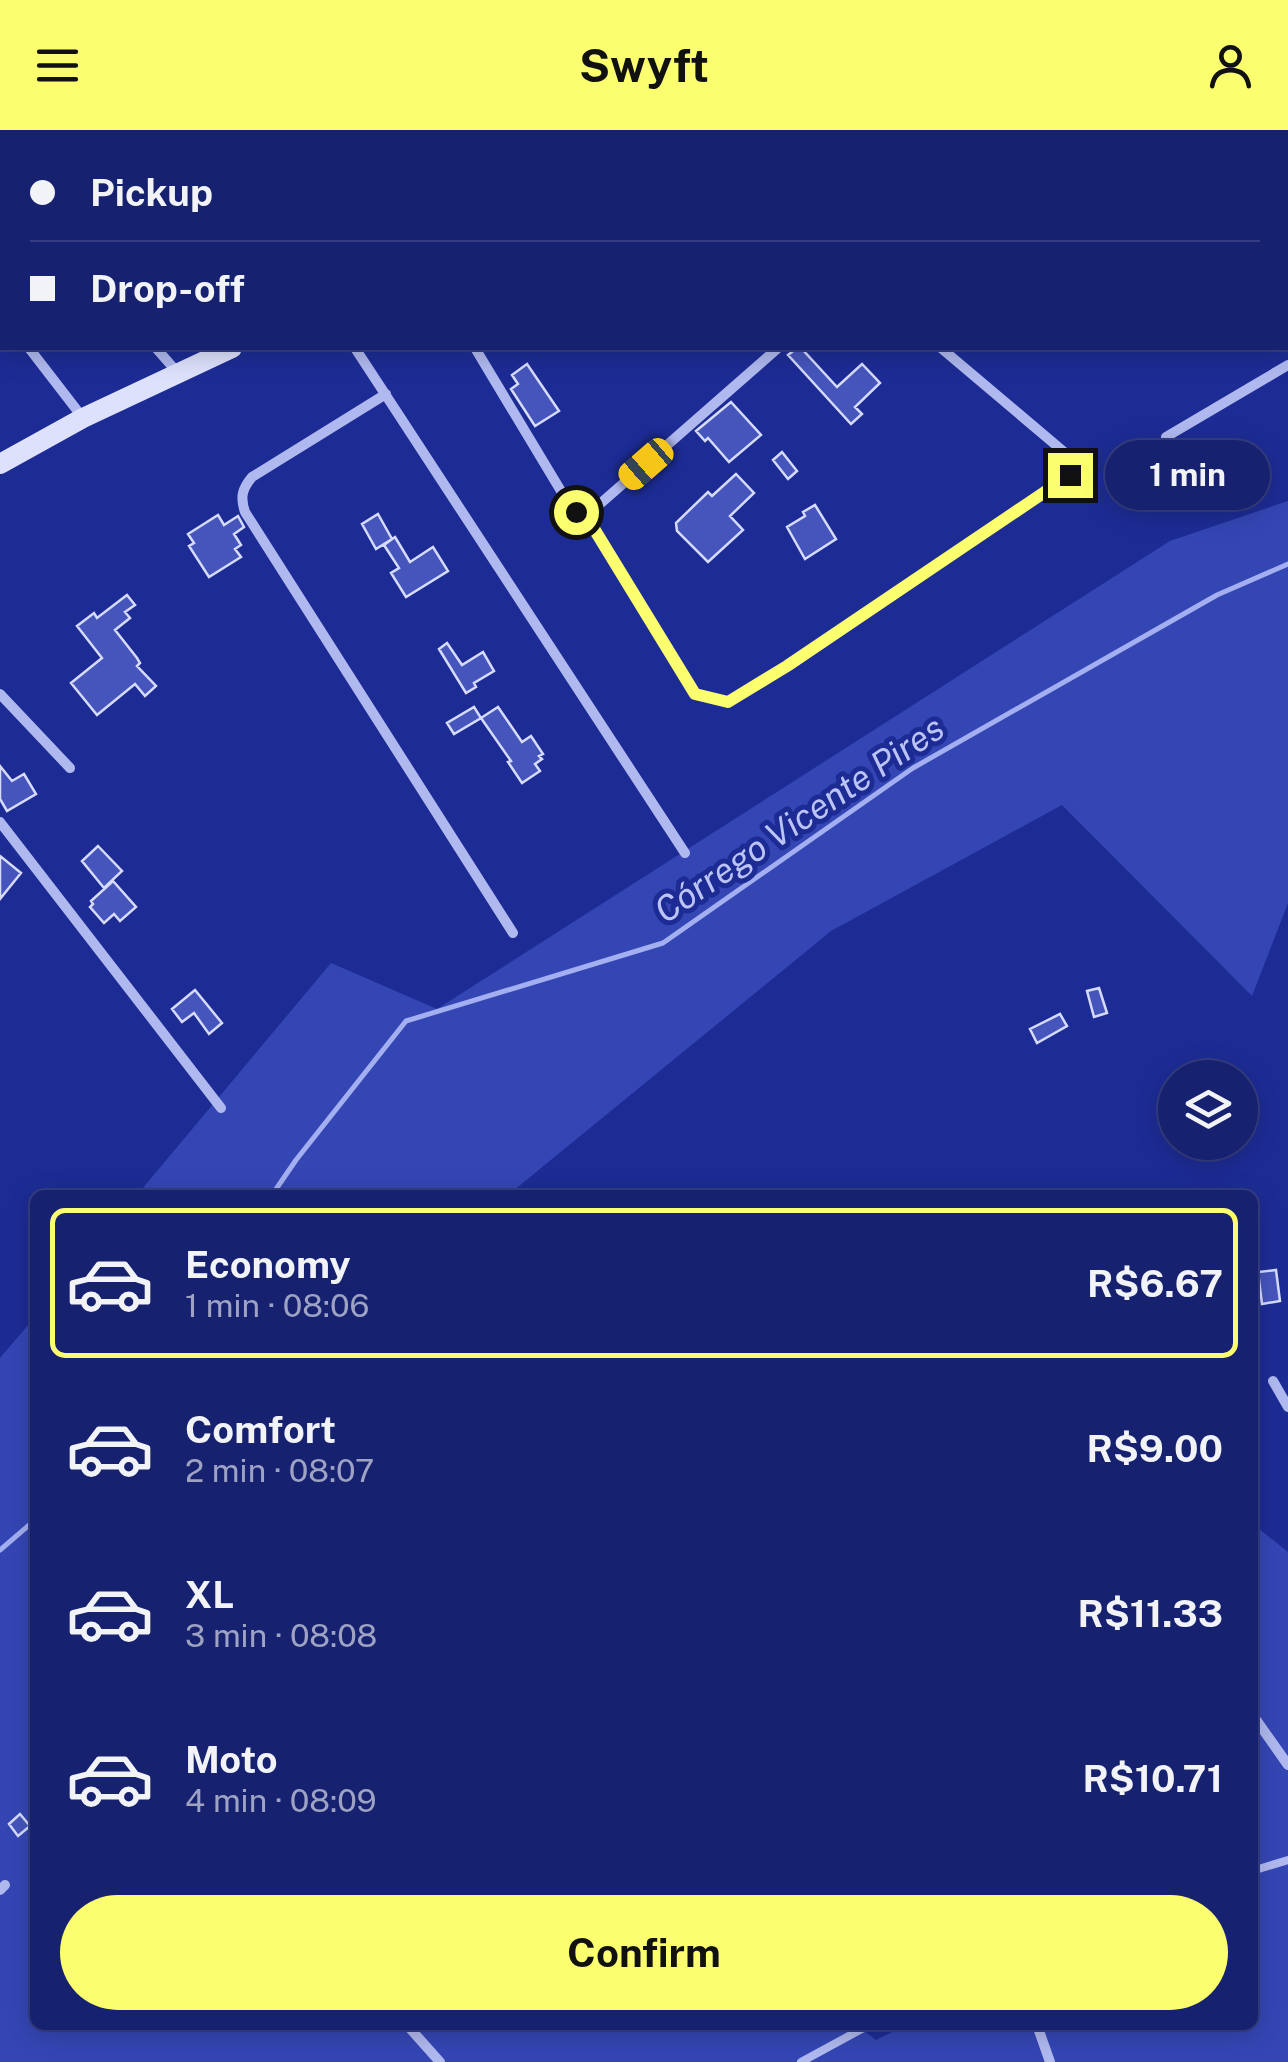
<!DOCTYPE html>
<meta charset="utf-8">
<style>
:root{--surface:#162170;--page:#232e78;--text:#f1f3f6;--muted:#9ea3c3;--line:#353e83;--accent:#fbfe6e}
body{margin:0;font-family:"Public Sans",sans-serif;background:var(--page);color:var(--text);height:100vh;display:flex;flex-direction:column;font-size:38px;white-space:nowrap}
*{box-sizing:border-box;margin:0}
p{font-size:32px;color:var(--muted)}
.icon{flex:none;width:55px;height:55px;fill:none;stroke:currentColor;stroke-width:2;stroke-linecap:round;stroke-linejoin:round}
.map{position:relative;flex:1;overflow:hidden}
.panel{position:absolute;left:30px;top:1060px;width:1228px;height:840px;display:flex;flex-direction:column;background:var(--surface);border-radius:15px;box-shadow:0 5px 25px #0003,0 0 0 2px var(--line)}
.panel>*{flex:none}
.banner{position:absolute;left:0px;top:0px;width:1290px;height:220px;box-shadow:0 5px 25px #0003,0 0 0 2px var(--line);display:grid;align-content:center;height:220px;padding:0 30px;background:var(--surface)}
.buttons{position:absolute;left:1158px;top:930px;display:grid;gap:20px}
.buttons a{display:grid;place-items:center;width:100px;height:100px;border-radius:50%;background:var(--surface);box-shadow:0 5px 25px #0003,0 0 0 2px var(--line);font-size:50px}
.end{position:absolute;width:45px;height:45px;margin:-22px;border:12px solid #fbfe6e;background:#111;box-shadow:0 0 0 5px #111}
.from{border-radius:50%}
.bubble{position:absolute;height:70px;border-radius:35px;background:var(--surface);box-shadow:0 5px 25px #0003,0 0 0 2px var(--line);font-size:32px;font-weight:700;line-height:70px;text-align:center}
.car{position:absolute;width:30px;height:60px;margin:-30px -15px;border-radius:12px;box-shadow:0 0 8px 2px #0007;background:linear-gradient(#f5c518 24%,#345 0 40%,#f5c518 0 76%,#345 0 86%,#f5c518 0)}
.banner b{display:flex;align-items:center;gap:35px;height:95px;font-size:38px}
.banner b+b{border-top:2px solid var(--line)}
.banner i{width:25px;height:25px;background:var(--text)}
ul{padding:18px 0 0;list-style:none}
li{display:flex;align-items:center;gap:30px;height:150px;margin:0 20px 15px;padding:0 10px;border:5px solid transparent;border-radius:15px}
li div{flex:1}
li b{display:block;font-size:38px}
li em{font-style:normal;font-weight:700}
li.active{border-color:var(--accent)}
li>.icon{width:90px;height:90px;stroke-width:1.5}
.primary-button{display:flex;gap:20px;margin-top:auto;padding:20px 30px}
.primary-button a{flex:1;height:115px;border-radius:60px;background:var(--accent);color:#111;font-size:40px;font-weight:700;line-height:115px;text-align:center}
header{display:flex;justify-content:space-between;align-items:center;height:130px;padding:0 30px;background:var(--accent);color:#111;font-size:45px;font-weight:700}
.map>svg:first-child{display:block}
.green{fill:#3446b4}
.lines{fill:none;stroke-linecap:round;stroke-linejoin:round}
.stream{stroke:#a3aff1;stroke-width:5}
.building{fill:#4555bc;stroke:#d6dbfb;stroke-width:2.5}
.lane{stroke:#b0b9ef;stroke-width:8}
.street{stroke:#b0b9ef;stroke-width:10}
.secondary{stroke:#dde1fb;stroke-width:20}
.route{stroke:#fbfe6e;stroke-width:12}
.labels{text-anchor:middle;dominant-baseline:central;stroke-width:10;stroke-linejoin:round;paint-order:stroke}
.water-label{font-size:35px;font-style:italic;fill:#bcc4f6;stroke:#1d2c95}
</style>
<header><svg class="icon" aria-label="menu" viewBox="0 0 24 24"><path d="M4 6h16M4 12h16M4 18h16"/></svg>Swyft<svg class="icon" aria-label="person" viewBox="0 0 24 24"><circle cx="12" cy="8" r="4"/><path d="M4 21q1-7 8-7t8 7"/></svg></header>
<div class="map">
<svg width="1288" height="1932" viewBox="0 0 1288 1932">
<rect width="100%" height="100%" fill="#1d2c95"/>
<path class="green" d="M1288,371V773L1252,866L1062,675L831,801L508,1065H137L331,833L437,879L1170,411Z
M35,1187V1895H856L876,1910L906,1895H1252V1728L1256,1726L1252,1715L1253,1394L1288,1422V1932H0V1228Z"/>
<g class="lines">
<path class="stream" d="M272,1065L296,1030L406,891L663,813L913,638L1217,465L1288,434
M0,1420L35,1390"/>
</g>
<path class="building" d="M797,218H801L837,257L862,234L880,253L855,277L862,284L851,294L788,225Z
M527,234L559,281L535,296L511,259L518,254L512,245Z
M731,272L761,305L729,332L708,308L705,311L696,301Z
M782,322L797,341L788,349L773,330Z
M736,344L754,363L730,386L743,400L708,432L677,401L676,393L708,362L712,366Z
M815,375L836,409L805,429L787,397L805,386L803,382Z
M378,384L392,409L376,419L362,394Z
M218,385L224,395L238,386L244,397L234,404L241,415L235,419L241,427L209,447L189,416L194,413L188,404Z
M395,407L410,432L433,417L448,441L406,467L391,443L399,438L384,415Z
M127,465L135,475L125,482L130,488L115,500L137,528L140,533L137,536L156,556L145,566L135,554L97,585L71,553L102,528L77,496L94,483L97,488Z
M447,513L462,535L483,522L494,541L474,553L476,557L466,563L439,519Z
M474,577L481,588L454,604L447,593Z
M498,577L522,612L531,606L543,624L539,626L542,629L535,634L540,641L522,653L508,632L511,631L481,588Z
M0,636L12,651L24,644L36,664L7,681L0,669Z
M98,716L122,741L104,758L82,731Z
M0,726L21,743L0,769Z
M113,751L136,777L120,791L114,784L104,793L90,777L93,774L91,771Z
M1099,858L1107,883L1094,887L1087,861Z
M195,860L222,893L209,904L194,883L182,892L172,879Z
M1060,884L1067,896L1037,913L1030,899Z
M1276,1140L1280,1171L1262,1174L1258,1142Z
M20,1684L30,1696L18,1706L9,1694Z"/>
<g class="lines">
<path class="lane" d="M1252,1741L1288,1730
M801,1932L869,1895"/>
<path class="street" d="M372,0L374,2
M936,0L939,2
M1274,2L1278,0
M0,30L2,33
M0,180L2,183
M29,218L83,288
M156,218L177,242
M355,218L685,723
M475,218L570,376L576,382L585,383L695,564L728,572L787,537L1070,345V327L941,218
M386,264L252,347C242,359 240,367 245,382L513,803
M1166,307L1288,235
M585,383L593,380L778,218
M0,564L70,638
M0,692L221,978
M1273,1251L1288,1277
M1252,1584L1288,1635
M0,1760L5,1755
M407,1895L440,1932
M1037,1895L1050,1932"/>
<path class="secondary" d="M626,2L630,0
M0,334L83,288L232,218"/>
</g>
<g class="lines">
<path class="route" d="M576,382L585,384L695,564L728,572L787,536L1070,345"/>
</g>
<g class="labels">
<g class="water-label">
<text transform="translate(799 689) rotate(-34)">Córrego Vicente Pires</text>
</g>
</g>
</svg>
<div class="buttons">
<a><svg class="icon" aria-label="layers" viewBox="0 0 24 24"><path d="M12 4l9 5-9 5-9-5zM3 14l9 5 9-5"/></svg></a>
</div>
<i class="end from" style="left:576px;top:382px"></i>
<i class="end" style="left:1070px;top:345px"></i>
<div class="bubble" style="left:1105px;top:310px;width:165px">1 min</div>
<i class="car" style="left:646px;top:334px;rotate:229deg"></i>
<div class="banner">
<b><i class="from"></i>Pickup</b>
<b><i></i>Drop-off</b>
</div>
<section class="panel">
<ul>
<li class="active"><svg class="icon" aria-label="car" viewBox="0 0 24 24"><path d="M5 17H2v-5l4-1 3-4h7l3 4 3 1v5h-3M9 17h6M6 11h13"/><circle cx="7" cy="17" r="2"/><circle cx="17" cy="17" r="2"/></svg><div><b>Economy</b><p>1 min · 08:06</p></div><em>R$6.67</em></li>
<li><svg class="icon" aria-label="car" viewBox="0 0 24 24"><path d="M5 17H2v-5l4-1 3-4h7l3 4 3 1v5h-3M9 17h6M6 11h13"/><circle cx="7" cy="17" r="2"/><circle cx="17" cy="17" r="2"/></svg><div><b>Comfort</b><p>2 min · 08:07</p></div><em>R$9.00</em></li>
<li><svg class="icon" aria-label="car" viewBox="0 0 24 24"><path d="M5 17H2v-5l4-1 3-4h7l3 4 3 1v5h-3M9 17h6M6 11h13"/><circle cx="7" cy="17" r="2"/><circle cx="17" cy="17" r="2"/></svg><div><b>XL</b><p>3 min · 08:08</p></div><em>R$11.33</em></li>
<li><svg class="icon" aria-label="car" viewBox="0 0 24 24"><path d="M5 17H2v-5l4-1 3-4h7l3 4 3 1v5h-3M9 17h6M6 11h13"/><circle cx="7" cy="17" r="2"/><circle cx="17" cy="17" r="2"/></svg><div><b>Moto</b><p>4 min · 08:09</p></div><em>R$10.71</em></li>
</ul>
<div class="primary-button"><a>Confirm</a></div>
</section>
</div>
